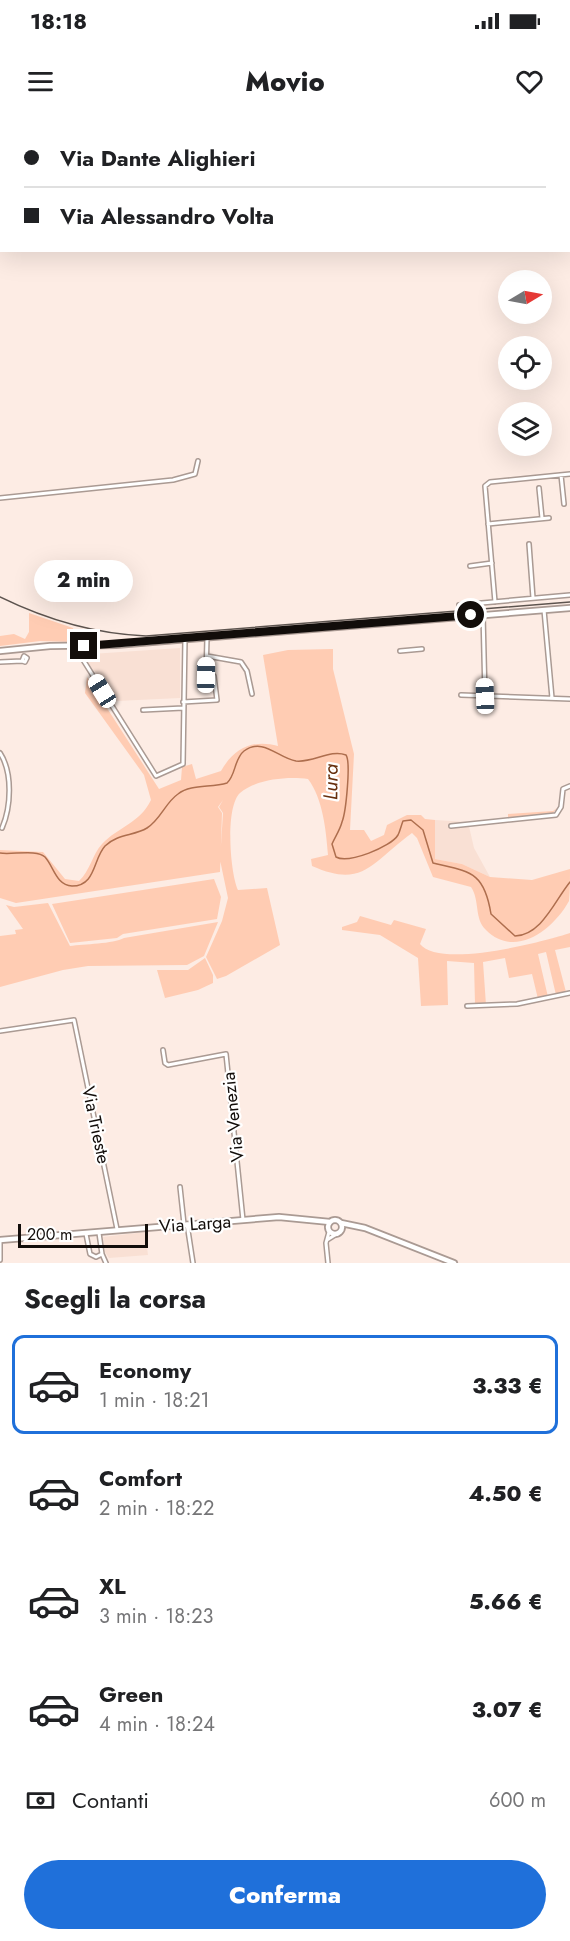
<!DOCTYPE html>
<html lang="it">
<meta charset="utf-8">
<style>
:root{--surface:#fff;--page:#f6f6f6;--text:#202124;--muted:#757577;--line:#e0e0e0;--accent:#1f70da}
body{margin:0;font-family:Jost,sans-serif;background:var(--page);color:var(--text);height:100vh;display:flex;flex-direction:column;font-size:22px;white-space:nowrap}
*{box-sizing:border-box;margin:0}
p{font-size:20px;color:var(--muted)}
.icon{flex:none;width:33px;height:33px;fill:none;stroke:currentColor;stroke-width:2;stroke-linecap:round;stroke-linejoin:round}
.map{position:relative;height:1143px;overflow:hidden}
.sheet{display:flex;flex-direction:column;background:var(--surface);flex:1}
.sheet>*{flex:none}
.banner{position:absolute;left:0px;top:0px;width:570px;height:132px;box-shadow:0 6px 24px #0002;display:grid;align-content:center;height:132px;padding:0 24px;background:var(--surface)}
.needle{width:39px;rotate:80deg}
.fabs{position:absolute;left:498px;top:150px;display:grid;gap:12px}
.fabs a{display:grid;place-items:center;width:54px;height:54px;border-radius:50%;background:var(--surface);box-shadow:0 6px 24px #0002;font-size:30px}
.scale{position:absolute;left:18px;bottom:15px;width:130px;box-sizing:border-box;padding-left:6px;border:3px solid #120d0a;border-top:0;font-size:16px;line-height:21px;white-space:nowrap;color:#120d0a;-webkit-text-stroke:4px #fff;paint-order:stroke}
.end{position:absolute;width:27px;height:27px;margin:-14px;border:8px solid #120d0a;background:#fff;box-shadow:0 0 0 3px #fff}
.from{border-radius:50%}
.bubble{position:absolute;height:42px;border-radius:21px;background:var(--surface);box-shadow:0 6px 24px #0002;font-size:20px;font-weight:800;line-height:42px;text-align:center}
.car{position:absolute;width:18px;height:36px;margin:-18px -9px;border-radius:8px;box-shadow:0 0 4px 2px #0007;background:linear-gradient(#fff 24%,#345 0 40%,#fff 0 76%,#345 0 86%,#fff 0)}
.banner b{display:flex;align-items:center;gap:21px;height:57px;font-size:22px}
.banner b+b{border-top:2px solid var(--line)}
.banner i{width:15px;height:15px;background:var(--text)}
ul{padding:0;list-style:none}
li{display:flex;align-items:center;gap:18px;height:99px;margin:0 12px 9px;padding:0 12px;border:3px solid transparent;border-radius:12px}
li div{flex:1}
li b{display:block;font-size:22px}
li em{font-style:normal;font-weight:800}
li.active{border-color:var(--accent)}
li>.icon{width:54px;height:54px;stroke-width:1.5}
h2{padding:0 24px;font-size:27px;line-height:72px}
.pay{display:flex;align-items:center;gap:15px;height:66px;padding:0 24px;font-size:22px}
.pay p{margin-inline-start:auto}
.primary-button{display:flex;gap:12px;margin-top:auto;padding:12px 24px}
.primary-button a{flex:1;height:69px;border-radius:36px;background:var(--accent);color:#fff;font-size:24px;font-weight:800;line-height:69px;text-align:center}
.status{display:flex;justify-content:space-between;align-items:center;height:42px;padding:0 30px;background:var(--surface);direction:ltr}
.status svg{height:16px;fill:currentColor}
header{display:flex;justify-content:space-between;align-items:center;height:78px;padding:0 24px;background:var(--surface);font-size:27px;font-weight:800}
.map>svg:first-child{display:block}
.built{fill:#f9e0d4}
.green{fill:#ffccb3}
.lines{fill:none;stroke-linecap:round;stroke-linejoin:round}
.stream{stroke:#ae6e4e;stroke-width:1.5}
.minor-casing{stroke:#aa9a93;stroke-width:6}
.tertiary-casing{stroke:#aa9a93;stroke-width:8}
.minor{stroke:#fff;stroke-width:3}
.tertiary{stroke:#fff;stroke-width:4.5}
.rail{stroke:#5d544f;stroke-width:1.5}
.route{stroke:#120d0a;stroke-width:8}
.labels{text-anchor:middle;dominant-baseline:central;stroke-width:4.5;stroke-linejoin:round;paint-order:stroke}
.street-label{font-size:18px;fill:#120d0a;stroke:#fff}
.water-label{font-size:20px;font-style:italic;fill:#672f0d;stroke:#fff}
</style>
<div class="status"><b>18:18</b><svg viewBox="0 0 49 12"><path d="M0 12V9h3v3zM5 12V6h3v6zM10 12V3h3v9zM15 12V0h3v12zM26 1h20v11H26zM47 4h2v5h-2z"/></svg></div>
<header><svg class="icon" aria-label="menu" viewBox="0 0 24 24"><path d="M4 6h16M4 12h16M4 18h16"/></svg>Movio<svg class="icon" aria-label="heart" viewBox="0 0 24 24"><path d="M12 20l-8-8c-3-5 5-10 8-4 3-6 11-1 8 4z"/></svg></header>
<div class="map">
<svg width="570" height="1143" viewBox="0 0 570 1143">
<rect width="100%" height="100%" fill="#fdece4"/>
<path class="built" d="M180,528V578L117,581L88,543L91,534Z
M435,700L468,702L474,728L490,757L462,744L435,739Z
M145,1112L148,1135L109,1138L105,1132L103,1117Z"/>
<path class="green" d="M29,493L73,508L74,522L40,521L0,526V516L14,514L25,519L29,512Z
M333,529V549L354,634L350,710H364L371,721L384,715L387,705L407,695H421L425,699L435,700V739L462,744L490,757L532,760L570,749C570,758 570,774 569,781C553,810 515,839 486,810C474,799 480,780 471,767L433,757L417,718L412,713C372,742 364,769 312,746L311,739L328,735C326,710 323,679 308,659C288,656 256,659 240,673C225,687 230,753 238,770L267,768L280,825L226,856L217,859L206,837L222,801L228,778L220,740L223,693L219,687L223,680L218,687L222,693L220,752L16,783L0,778V730L43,732L65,759L79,761C90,751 92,735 102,724C118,707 140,703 151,680L144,655L85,573L87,557L159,669L181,660L182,647L192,644L196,659L221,651C234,628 253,619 278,626L263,535L288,530Z
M557,688L552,694L508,698V694L553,691Z
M214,759L221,777L217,799L123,814L117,818L70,823L52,784Z
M48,783L70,826C84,824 113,824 124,818L218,802L204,836L187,845L88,846L63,850L0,867V816L16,814L15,810L23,809L6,785L14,787Z
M360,796L391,805L394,800L426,809L420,824C439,849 543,822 570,813V827L555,830L566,872L556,875L546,832L538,834L548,877L538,879L532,854L509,858L505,838L483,842L486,885L475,884L474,843L447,841L448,885L421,886L418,838L380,815L342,810V807L357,802Z
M205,838L213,855V863L198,870L165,878L157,850H188Z"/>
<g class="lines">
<path class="stream" d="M0,733C12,735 37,729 45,737C54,747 56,765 72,766C96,766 93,739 105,726C117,714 134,716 147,708C161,699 165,683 178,674C191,664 211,668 227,663C236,655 234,639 244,631C263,617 278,638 296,641C313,643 330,629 346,635C351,642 346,692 342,702C340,710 335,717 332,724L336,737C348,744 391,727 398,715C400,711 401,706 403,701L411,700L423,710L433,743C470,752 484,751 491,794L515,816C542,815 555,780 570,762"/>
<defs>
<path id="minor" d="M561,355L564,384
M539,368L542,398
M0,378L173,360L195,354L198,341
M488,404L549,398
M529,424L533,478
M470,446L492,443
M495,482L485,366L490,362L570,354
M459,485L570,475
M544,490L552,578
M483,494L485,576
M75,527L156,656L183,644L185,519
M400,531L422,529
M207,536L241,542L247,551L252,574
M0,542L22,541L24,536L27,538L25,542L22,541
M461,575L570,579
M183,582L217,580L214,556L206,555L207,518
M143,590L183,588
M0,633C13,653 11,687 2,708
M451,706L556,695L561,687L563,669L570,666
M467,886L517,884L570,873
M0,911L74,900L117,1109
M163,930L165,943L168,945L226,934L243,1100
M180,1067L184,1104
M187,1104L193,1143
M99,1113L102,1134L106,1143
M86,1114L90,1134L96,1137L102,1134
M327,1120L335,1115
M0,1140V1121
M328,1143L326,1123L329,1112"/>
<path id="tertiary" d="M0,531L50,526L116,525L570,488
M328 1107a7 7 0 1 1 14 0a7 7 0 1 1-14 0Z
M341,1103L365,1108L454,1143
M0,1120L279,1097L330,1102"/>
</defs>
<use href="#minor" class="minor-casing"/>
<use href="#tertiary" class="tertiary-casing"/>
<use href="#minor" class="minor"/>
<use href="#tertiary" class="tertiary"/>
<path class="rail" d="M0,477C47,500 94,514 146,516L570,482"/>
</g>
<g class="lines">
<path class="route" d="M84,526L471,495"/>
</g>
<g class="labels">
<g class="street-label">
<text transform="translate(233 997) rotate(-96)">Via Venezia</text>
<text transform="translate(96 1005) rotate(78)">Via Trieste</text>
<text transform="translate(195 1104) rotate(-4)">Via Larga</text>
</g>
<g class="water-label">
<text transform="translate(331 662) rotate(-89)">Lura</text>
</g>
</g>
</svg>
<div class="fabs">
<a><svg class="needle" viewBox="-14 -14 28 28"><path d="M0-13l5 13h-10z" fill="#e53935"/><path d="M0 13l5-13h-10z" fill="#757577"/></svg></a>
<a><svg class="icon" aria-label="locate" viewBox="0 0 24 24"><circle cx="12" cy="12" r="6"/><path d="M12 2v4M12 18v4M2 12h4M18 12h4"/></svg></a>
<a><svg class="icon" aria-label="layers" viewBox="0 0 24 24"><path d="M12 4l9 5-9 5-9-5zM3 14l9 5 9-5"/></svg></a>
</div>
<div class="scale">200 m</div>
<i class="end from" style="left:471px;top:495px"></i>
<i class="end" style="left:84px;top:526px"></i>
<div class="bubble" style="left:34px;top:440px;width:99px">2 min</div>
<i class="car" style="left:206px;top:555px;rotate:1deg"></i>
<i class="car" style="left:102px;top:571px;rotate:328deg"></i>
<i class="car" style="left:485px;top:576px;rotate:358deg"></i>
<div class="banner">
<b><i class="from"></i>Via Dante Alighieri</b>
<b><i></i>Via Alessandro Volta</b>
</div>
</div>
<section class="sheet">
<h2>Scegli la corsa</h2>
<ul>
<li class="active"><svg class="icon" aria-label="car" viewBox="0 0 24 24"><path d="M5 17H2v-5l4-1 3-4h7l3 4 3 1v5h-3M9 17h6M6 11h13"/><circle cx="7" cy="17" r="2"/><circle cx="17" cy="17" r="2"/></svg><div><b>Economy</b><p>1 min · 18:21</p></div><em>3.33 €</em></li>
<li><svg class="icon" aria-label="car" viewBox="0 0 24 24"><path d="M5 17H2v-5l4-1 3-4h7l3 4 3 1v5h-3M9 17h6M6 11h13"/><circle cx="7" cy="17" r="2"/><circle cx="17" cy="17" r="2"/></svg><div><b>Comfort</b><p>2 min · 18:22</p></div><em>4.50 €</em></li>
<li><svg class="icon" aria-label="car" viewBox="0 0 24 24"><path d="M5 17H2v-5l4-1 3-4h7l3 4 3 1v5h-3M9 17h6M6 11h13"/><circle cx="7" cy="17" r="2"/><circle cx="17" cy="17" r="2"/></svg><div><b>XL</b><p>3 min · 18:23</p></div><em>5.66 €</em></li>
<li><svg class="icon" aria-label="car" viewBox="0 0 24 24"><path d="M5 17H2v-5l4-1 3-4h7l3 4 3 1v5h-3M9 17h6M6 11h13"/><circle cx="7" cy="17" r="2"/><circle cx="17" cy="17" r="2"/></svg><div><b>Green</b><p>4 min · 18:24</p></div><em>3.07 €</em></li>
</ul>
<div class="pay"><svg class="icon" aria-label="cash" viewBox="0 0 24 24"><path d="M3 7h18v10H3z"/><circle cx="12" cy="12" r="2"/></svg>Contanti<p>600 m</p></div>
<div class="primary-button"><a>Conferma</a></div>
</section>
